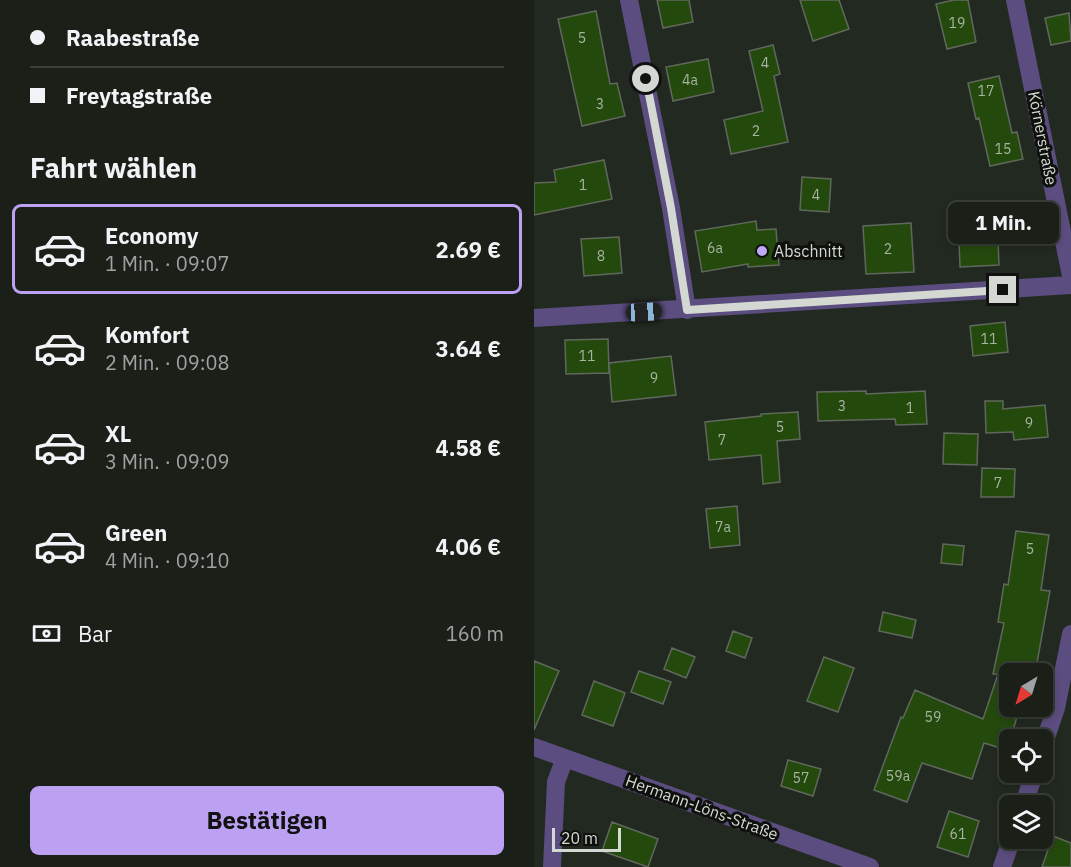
<!DOCTYPE html>
<html lang="de">
<meta charset="utf-8">
<style>
:root{--surface:#1a1f18;--page:#272c25;--text:#f1f3f6;--muted:#9fa2a2;--line:#383d37;--accent:#bca0f2}
body{margin:0;font-family:"IBM Plex Sans",sans-serif;background:var(--page);color:var(--text);height:100vh;display:flex;flex-direction:column;font-size:22px;white-space:nowrap}
*{box-sizing:border-box;margin:0}
p{font-size:20px;color:var(--muted)}
.icon{flex:none;width:33px;height:33px;fill:none;stroke:currentColor;stroke-width:2;stroke-linecap:round;stroke-linejoin:round}
.map{position:relative;flex:1;overflow:hidden}
.details{display:flex;flex-direction:column;background:var(--surface);width:534px}
.details>*{flex:none}
.banner{display:grid;align-content:center;height:132px;padding:0 30px;background:var(--surface)}
.needle{width:39px;rotate:218deg}
.tools{position:absolute;left:465px;top:663px;display:grid;gap:12px}
.tools a{display:grid;place-items:center;width:54px;height:54px;border-radius:9px;background:var(--surface);box-shadow:0 3px 9px #0003,0 0 0 2px var(--line);font-size:30px}
.scale{position:absolute;left:18px;bottom:15px;width:69px;box-sizing:border-box;padding-left:6px;border:3px solid #d3d8d2;border-top:0;font-size:16px;line-height:21px;white-space:nowrap;color:#d3d8d2;-webkit-text-stroke:4px #0e100c;paint-order:stroke}
.end{position:absolute;width:27px;height:27px;margin:-14px;border:8px solid #d3d8d2;background:#111;box-shadow:0 0 0 3px #111}
.from{border-radius:50%}
.bubble{position:absolute;height:42px;border-radius:9px;background:var(--surface);box-shadow:0 3px 9px #0003,0 0 0 2px var(--line);font-size:20px;font-weight:700;line-height:42px;text-align:center}
.car{position:absolute;width:18px;height:36px;margin:-18px -9px;border-radius:8px;box-shadow:0 0 4px 2px #0007;background:linear-gradient(#222 24%,#8ab4d8 0 40%,#222 0 76%,#8ab4d8 0 86%,#222 0)}
.banner b{display:flex;align-items:center;gap:21px;height:57px;font-size:22px}
.banner b+b{border-top:2px solid var(--line)}
.banner i{width:15px;height:15px;background:var(--text)}
ul{padding:0;list-style:none}
li{display:flex;align-items:center;gap:18px;height:90px;margin:0 12px 9px;padding:0 18px;border:3px solid transparent;border-radius:9px}
li div{flex:1}
li b{display:block;font-size:22px}
li em{font-style:normal;font-weight:700}
li.selected{border-color:var(--accent)}
li>.icon{width:54px;height:54px;stroke-width:1.5}
h2{padding:0 30px;font-size:27px;line-height:72px}
.pay{display:flex;align-items:center;gap:15px;height:66px;padding:0 30px;font-size:22px}
.pay p{margin-inline-start:auto}
.cta{display:flex;gap:12px;margin-top:auto;padding:12px 30px}
.cta a{flex:1;height:69px;border-radius:9px;background:var(--accent);color:#111;font-size:24px;font-weight:700;line-height:69px;text-align:center}
main{display:flex;flex:1;min-height:0}
.map>svg:first-child{display:block}
.building{fill:#24490d;stroke:#60685d;stroke-width:1.5}
.lines{fill:none;stroke-linecap:round;stroke-linejoin:round}
.street{stroke:#5b4d7f;stroke-width:18}
.route{stroke:#d3d8d2;stroke-width:8}
.poi-dot{fill:#bda9f5;stroke:#0e100c;stroke-width:2}
.labels{text-anchor:middle;dominant-baseline:central;stroke-width:6;stroke-linejoin:round;paint-order:stroke}
.number-label{font-size:14px;fill:#a7b4a1}
.street-label{font-size:16px;fill:#d3d8d2;stroke:#0e100c}
.poi-label{font-size:16px;fill:#d3d8d2;stroke:#0e100c;text-anchor:start}
</style>
<main>
<section class="details">
<div class="banner">
<b><i class="from"></i>Raabestraße</b>
<b><i></i>Freytagstraße</b>
</div>
<h2>Fahrt wählen</h2>
<ul>
<li class="selected"><svg class="icon" aria-label="car" viewBox="0 0 24 24"><path d="M5 17H2v-5l4-1 3-4h7l3 4 3 1v5h-3M9 17h6M6 11h13"/><circle cx="7" cy="17" r="2"/><circle cx="17" cy="17" r="2"/></svg><div><b>Economy</b><p>1 Min. · 09:07</p></div><em>2.69 €</em></li>
<li><svg class="icon" aria-label="car" viewBox="0 0 24 24"><path d="M5 17H2v-5l4-1 3-4h7l3 4 3 1v5h-3M9 17h6M6 11h13"/><circle cx="7" cy="17" r="2"/><circle cx="17" cy="17" r="2"/></svg><div><b>Komfort</b><p>2 Min. · 09:08</p></div><em>3.64 €</em></li>
<li><svg class="icon" aria-label="car" viewBox="0 0 24 24"><path d="M5 17H2v-5l4-1 3-4h7l3 4 3 1v5h-3M9 17h6M6 11h13"/><circle cx="7" cy="17" r="2"/><circle cx="17" cy="17" r="2"/></svg><div><b>XL</b><p>3 Min. · 09:09</p></div><em>4.58 €</em></li>
<li><svg class="icon" aria-label="car" viewBox="0 0 24 24"><path d="M5 17H2v-5l4-1 3-4h7l3 4 3 1v5h-3M9 17h6M6 11h13"/><circle cx="7" cy="17" r="2"/><circle cx="17" cy="17" r="2"/></svg><div><b>Green</b><p>4 Min. · 09:10</p></div><em>4.06 €</em></li>
</ul>
<div class="pay"><svg class="icon" aria-label="cash" viewBox="0 0 24 24"><path d="M3 7h18v10H3z"/><circle cx="12" cy="12" r="2"/></svg>Bar<p>160 m</p></div>
<div class="cta"><a>Bestätigen</a></div>
</section>
<div class="map">
<svg width="537" height="867" viewBox="0 0 537 867">
<rect width="100%" height="100%" fill="#222920"/>
<path class="building" d="M123,0H155L159,22L129,28Z
M266,0H305L315,29L279,41Z
M420,0H434L442,42L413,49L402,4Z
M62,11L76,84L83,83L91,116L48,126L24,19Z
M535,13L537,41L517,45L511,18Z
M239,45L246,74L240,76L254,142L197,154L190,120L229,111L215,51Z
M174,59L180,92L139,101L132,67Z
M465,76L478,133L483,132L489,159L456,166L445,118L442,119L434,83Z
M70,160L78,199L0,215V183L22,182L20,170Z
M268,177L297,179L295,212L266,210Z
M463,214L465,265L426,267L424,215Z
M222,221L223,230L242,229L245,265L214,267V264L168,272L161,231Z
M377,223L380,272L332,274L329,226Z
M85,237L88,273L50,276L47,239Z
M471,322L474,352L439,356L436,326Z
M74,339L75,373L32,374L31,340Z
M137,356L142,395L78,402L75,363Z
M332,391V394L391,391L393,424L362,425L361,419L284,421L283,392Z
M451,401H469V409L511,405L514,437L480,440L479,432L452,433Z
M264,412L266,439L243,441L246,482L229,484L227,455L175,460L171,422L227,416V414Z
M410,433L444,434L443,465L409,464Z
M448,468L481,469L480,497H447Z
M203,506L206,545L176,548L172,509Z
M482,531L515,535L507,590L516,591L501,674H476V715L483,717L473,750L450,743L438,779L388,763L373,802L340,790L367,717L369,718L381,690L449,719L464,674H459L470,623L464,622L470,584L474,585Z
M409,544L430,546L428,565L407,563Z
M349,612L382,620L378,638L345,631Z
M199,631L218,638L211,658L192,651Z
M138,648L161,657L152,678L130,669Z
M290,657L320,668L304,712L273,701Z
M0,661L25,671L0,730Z
M105,671L137,682L129,704L97,692Z
M60,681L91,693L79,726L48,715Z
M254,760L287,769L279,796L247,786Z
M415,811L445,821L434,857L403,847Z
M78,822L124,839L114,867L68,851Z
M519,836L537,843V867H508Z"/>
<g class="lines">
<path class="street" d="M95,0L137,208L153,310
M481,0L537,276
M0,318L537,285
M0,747L336,867
M508,749L522,708L537,634
M489,806L501,772
M18,867L22,782L31,758
M468,867L478,838"/>
</g>
<g class="lines">
<path class="route" d="M112,79L137,208L153,310L469,290"/>
</g>
<circle class="poi-dot" cx="228" cy="251" r="6"/>
<g class="labels">
<g class="number-label">
<text x="423" y="23">19</text>
<text x="48" y="38">5</text>
<text x="231" y="63">4</text>
<text x="156" y="80">4a</text>
<text x="452" y="91">17</text>
<text x="66" y="104">3</text>
<text x="222" y="131">2</text>
<text x="469" y="149">15</text>
<text x="49" y="185">1</text>
<text x="282" y="195">4</text>
<text x="181" y="248">6a</text>
<text x="354" y="249">2</text>
<text x="67" y="256">8</text>
<text x="455" y="339">11</text>
<text x="53" y="356">11</text>
<text x="120" y="378">9</text>
<text x="308" y="406">3</text>
<text x="376" y="408">1</text>
<text x="495" y="423">9</text>
<text x="246" y="427">5</text>
<text x="188" y="440">7</text>
<text x="464" y="483">7</text>
<text x="189" y="527">7a</text>
<text x="496" y="549">5</text>
<text x="399" y="717">59</text>
<text x="364" y="776">59a</text>
<text x="267" y="778">57</text>
<text x="424" y="834">61</text>
</g>
<g class="street-label">
<text transform="translate(509 138) rotate(79)">Körnerstraße</text>
<text transform="translate(168 807) rotate(20)">Hermann-Löns-Straße</text>
</g>
<g class="poi-label">
<text x="240" y="251">Abschnitt</text>
</g>
</g>
</svg>
<div class="tools">
<a><svg class="needle" viewBox="-14 -14 28 28"><path d="M0-13l5 13h-10z" fill="#e53935"/><path d="M0 13l5-13h-10z" fill="#9fa2a2"/></svg></a>
<a><svg class="icon" aria-label="locate" viewBox="0 0 24 24"><circle cx="12" cy="12" r="6"/><path d="M12 2v4M12 18v4M2 12h4M18 12h4"/></svg></a>
<a><svg class="icon" aria-label="layers" viewBox="0 0 24 24"><path d="M12 4l9 5-9 5-9-5zM3 14l9 5 9-5"/></svg></a>
</div>
<div class="scale">20 m</div>
<i class="end from" style="left:112px;top:79px"></i>
<i class="end" style="left:469px;top:290px"></i>
<div class="bubble" style="left:414px;top:202px;width:111px">1 Min.</div>
<i class="car" style="left:110px;top:312px;rotate:87deg"></i>
</div>
</main>
